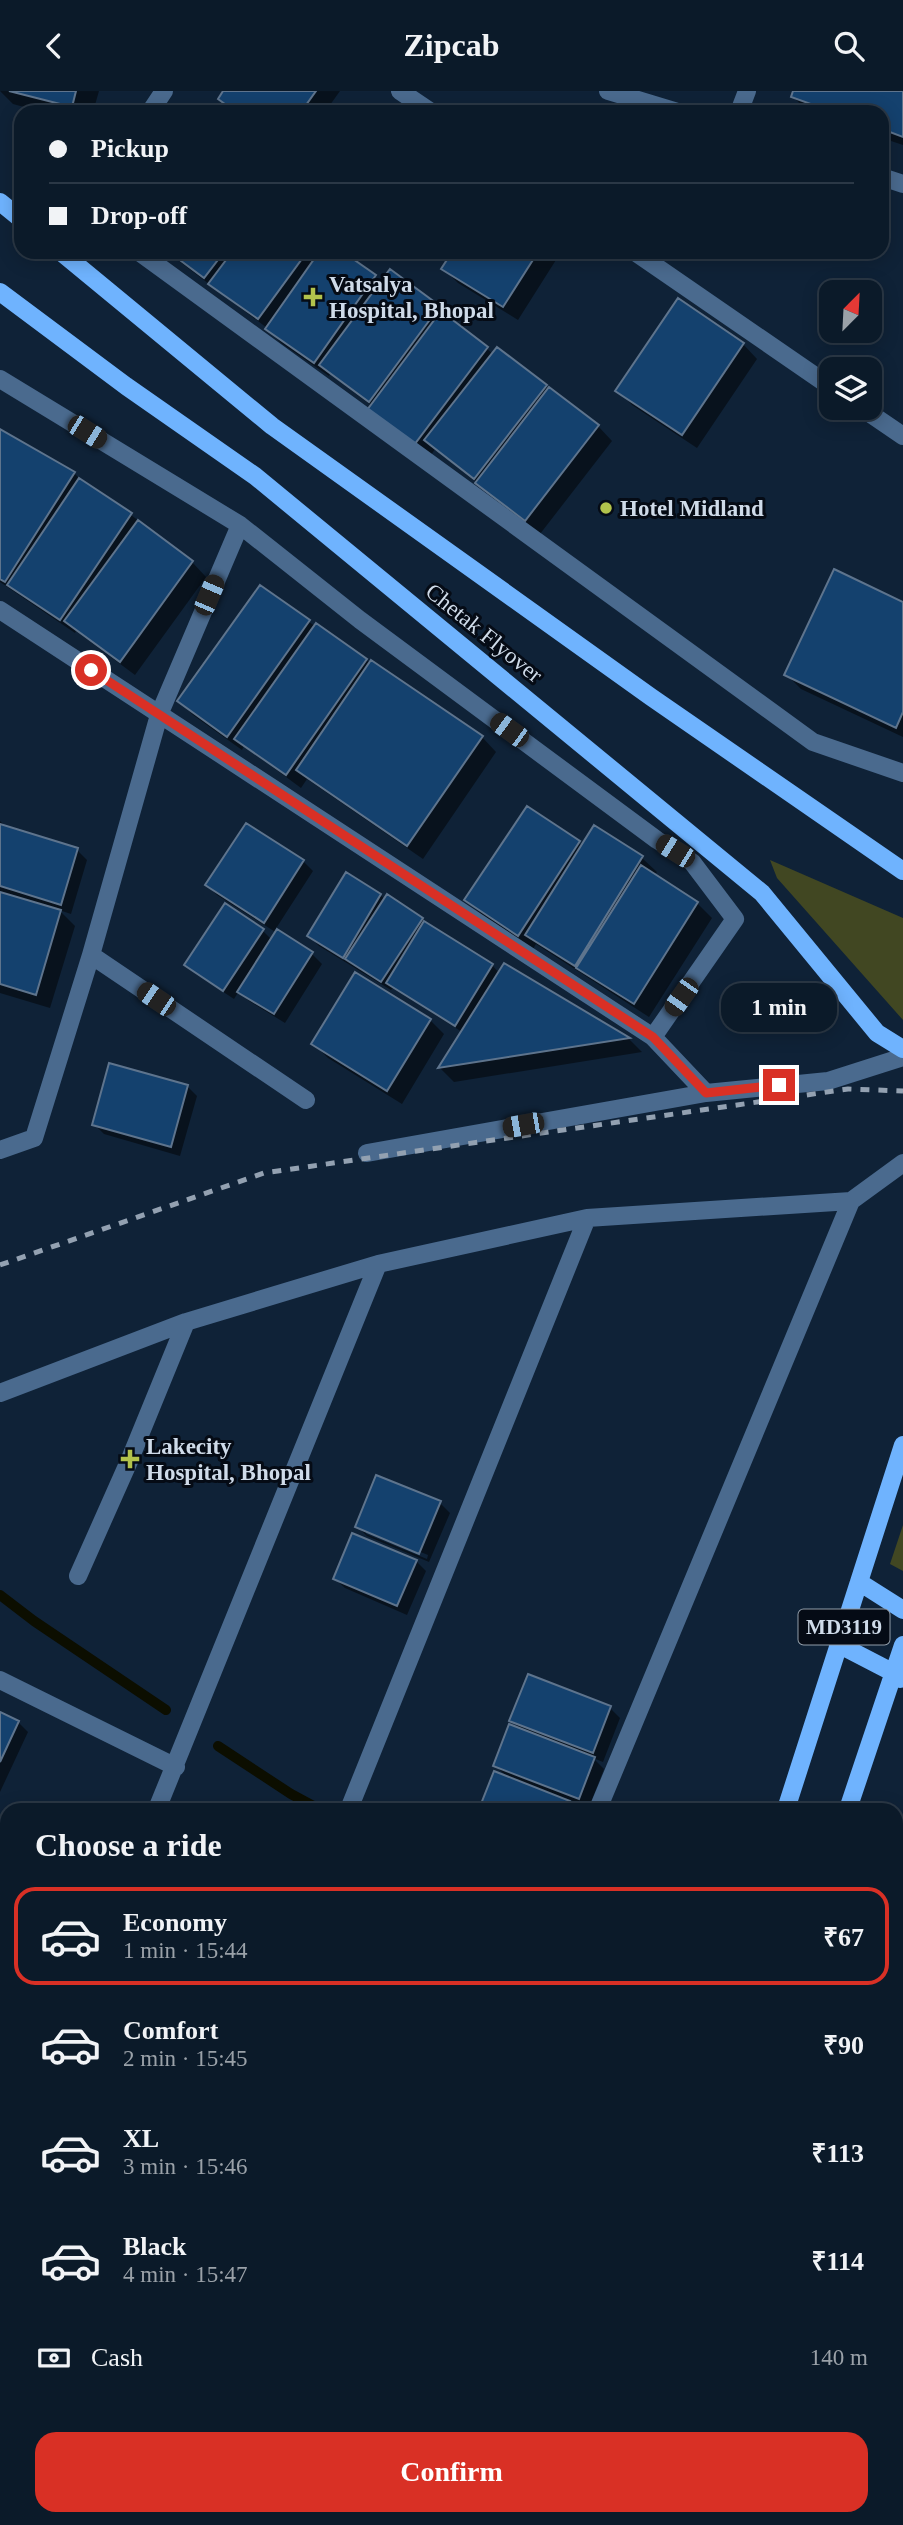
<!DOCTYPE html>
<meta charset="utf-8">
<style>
:root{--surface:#0b1a29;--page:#192735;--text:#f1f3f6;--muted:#9aa1a8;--line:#2b3846;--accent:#d93025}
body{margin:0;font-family:"Times New Roman",serif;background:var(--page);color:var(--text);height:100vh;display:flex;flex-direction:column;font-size:26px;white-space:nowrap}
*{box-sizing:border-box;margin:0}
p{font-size:23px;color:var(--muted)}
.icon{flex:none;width:38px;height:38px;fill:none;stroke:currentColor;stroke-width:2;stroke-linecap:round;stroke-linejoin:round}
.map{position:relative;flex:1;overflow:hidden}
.drawer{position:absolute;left:0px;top:1712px;width:903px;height:723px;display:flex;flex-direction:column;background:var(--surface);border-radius:21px 21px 0 0;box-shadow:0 4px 18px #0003,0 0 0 2px var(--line)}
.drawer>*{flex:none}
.hud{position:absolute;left:14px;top:14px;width:875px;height:154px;border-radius:21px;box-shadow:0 4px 18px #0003,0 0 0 2px var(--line);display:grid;align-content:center;height:154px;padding:0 35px;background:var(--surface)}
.needle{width:46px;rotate:24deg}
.fabs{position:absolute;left:819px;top:189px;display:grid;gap:14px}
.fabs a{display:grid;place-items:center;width:63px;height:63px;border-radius:14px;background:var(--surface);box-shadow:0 4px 18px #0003,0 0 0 2px var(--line);font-size:35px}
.end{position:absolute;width:32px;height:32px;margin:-16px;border:9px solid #d93025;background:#fff;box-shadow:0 0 0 4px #fff}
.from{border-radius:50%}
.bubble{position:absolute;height:49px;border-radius:21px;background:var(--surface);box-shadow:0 4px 18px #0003,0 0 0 2px var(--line);font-size:23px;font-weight:800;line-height:49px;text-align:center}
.car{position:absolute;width:21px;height:42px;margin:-21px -10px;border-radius:9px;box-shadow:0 0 5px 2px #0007;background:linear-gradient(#222 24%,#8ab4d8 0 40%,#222 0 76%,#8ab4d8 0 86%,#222 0)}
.hud b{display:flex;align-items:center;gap:24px;height:66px;font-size:26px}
.hud b+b{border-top:2px solid var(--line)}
.hud i{width:18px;height:18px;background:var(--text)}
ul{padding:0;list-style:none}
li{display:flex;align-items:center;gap:21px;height:98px;margin:0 14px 10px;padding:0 21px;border:4px solid transparent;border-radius:21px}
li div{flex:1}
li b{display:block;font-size:26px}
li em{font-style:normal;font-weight:800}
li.selected{border-color:var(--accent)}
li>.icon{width:63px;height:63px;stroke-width:1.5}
h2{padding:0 35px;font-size:32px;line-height:84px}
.pay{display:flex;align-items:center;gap:18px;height:77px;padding:0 35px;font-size:26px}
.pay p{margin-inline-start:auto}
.cta{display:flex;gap:14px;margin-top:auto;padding:14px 35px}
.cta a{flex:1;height:80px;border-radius:21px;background:var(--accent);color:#fff;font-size:28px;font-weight:800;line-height:80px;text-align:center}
header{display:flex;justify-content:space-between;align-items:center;height:91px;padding:0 35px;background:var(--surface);font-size:32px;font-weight:800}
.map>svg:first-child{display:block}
.built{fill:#142c46}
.green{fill:#414722}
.shadow{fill:#0007;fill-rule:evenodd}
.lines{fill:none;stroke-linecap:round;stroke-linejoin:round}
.stream{stroke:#0c0e00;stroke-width:10}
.building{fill:#14416e;stroke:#5e748d;stroke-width:2}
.minor{stroke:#4a6a8e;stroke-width:18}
.major{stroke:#6fb3fe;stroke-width:18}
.rail{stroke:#93a1b1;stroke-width:5;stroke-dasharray:9 9;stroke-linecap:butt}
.route{stroke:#d93025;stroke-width:9}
.poi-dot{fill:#b2c34c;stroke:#050b15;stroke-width:2.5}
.labels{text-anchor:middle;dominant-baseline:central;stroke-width:6;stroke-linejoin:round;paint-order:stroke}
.shield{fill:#050b15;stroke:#929da9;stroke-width:2}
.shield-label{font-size:21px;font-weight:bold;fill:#cfdbe9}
.poi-label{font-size:23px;font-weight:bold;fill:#cfdbe9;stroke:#050b15;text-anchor:start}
.street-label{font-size:23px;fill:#cfdbe9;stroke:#050b15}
</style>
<header><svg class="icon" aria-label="back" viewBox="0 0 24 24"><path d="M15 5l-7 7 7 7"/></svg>Zipcab<svg class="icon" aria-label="search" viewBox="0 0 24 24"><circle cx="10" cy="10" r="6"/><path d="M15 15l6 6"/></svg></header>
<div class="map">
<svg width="903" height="2434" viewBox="0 0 903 2434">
<rect width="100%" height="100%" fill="#0f2237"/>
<path class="built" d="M896,2294L903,2296V2434H755L758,2427H896Z"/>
<path class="green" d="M770,769L903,827V929L777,787Z
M903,1434V1480L890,1473Z"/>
<path class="shadow" d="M0,0H99L93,21H42L13,13Z
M226,0H340L325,21H233L220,8Z
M795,0H903V54L882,47V21H809L793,6Z
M167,161H340L381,192L439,216L493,263L497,258L598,335L612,350L540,443L435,358L429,367L372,315L330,283L329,285L281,252L267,237Z
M454,161H561L518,229L458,192L444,178Z
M743,253L757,268L697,357L632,314L618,299Z
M0,340L74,382L84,392L131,424L192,471L206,486L135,584L76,540L75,542L0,491Z
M903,513V646L801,598L786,583Z
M309,531L482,646L496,661L423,768L307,688L301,697L244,655L242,659L193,624L179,610Z
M527,717L583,755L594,737L642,767L657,781L654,785L697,812L712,827L649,926L536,853L533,858L481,823L466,809Z
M0,730L7,737L77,759L87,769L71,823L59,819L75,835L50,917L0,902Z
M303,770L313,780L275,839L312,863L322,873L285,932L249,910L239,900L234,908L196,883L186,874L263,840L272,849L277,842L217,804L207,794Z
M380,804L386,809L422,828L428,835L492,874L499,882L504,874L629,948L642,961L454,991L440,977L462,941L393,897L391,899L319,855L309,845Z
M430,929L444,943L402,1013L328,967L314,953Z
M187,995L197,1005L180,1065L104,1043L94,1033Z
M440,1412L450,1422L429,1471L367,1445L357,1435ZM366,1439L428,1464L427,1468L366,1443Z
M416,1470L426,1480L407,1524L345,1497L335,1488Z
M610,1617L620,1627L603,1671L593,1667L604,1678L589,1716L565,1707L577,1718H481L495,1683L509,1688L495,1674L522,1640L511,1629Z
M0,1623L18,1631L28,1641L0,1701Z
M0,1731L7,1734V1780L0,1777Z
M896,2297L903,2300V2434H870L855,2427H896Z
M477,2427L474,2434H240L234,2428Z"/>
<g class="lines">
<path class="stream" d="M0,1504L34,1530L166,1619
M218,1655L291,1703L317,1717
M896,2051L903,2057"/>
</g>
<path class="building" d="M9,0H76L72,16Z
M223,0H316L301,21H236L218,8Z
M793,0H903V46L882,38V21H833L791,6Z
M169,161H224L204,187Z
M232,161H307L258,228L208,193Z
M319,161H343L376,184L314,272L265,238Z
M452,161H538L503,216L441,178Z
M390,178L440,215L369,311L319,274Z
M678,207L744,252L682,344L615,300Z
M441,220L488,256L414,354L367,319Z
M497,256L547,294L474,388L424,349Z
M549,296L599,334L525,430L475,392Z
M0,338L75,381L5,491L0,488Z
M79,387L132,422L60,529L7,494Z
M138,429L193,470L120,571L64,530Z
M834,478L903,511V621L896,637L784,584Z
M260,494L310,529L227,646L177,610Z
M316,532L367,568L286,684L234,648Z
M371,569L483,645L407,755L296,679Z
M527,715L580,750L518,845L464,809Z
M246,732L304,769L264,832L205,794Z
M0,733L78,757L61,814L0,795Z
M594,734L643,765L575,875L525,844Z
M641,774L698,811L634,913L576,877Z
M346,781L381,803L343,867L307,845Z
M0,801L61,819L36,904L0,893Z
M387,803L423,827L381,891L345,868Z
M225,812L264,838L223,900L184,874Z
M424,830L493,873L455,935L386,892Z
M277,838L313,861L274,923L237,901Z
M504,872L630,947L438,977Z
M355,881L431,928L387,1000L311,953Z
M109,972L188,994L171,1056L92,1034Z
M376,1384L441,1410L419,1463L355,1436Z
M352,1442L417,1469L397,1515L333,1488Z
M528,1583L611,1615L593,1662L509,1630Z
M0,1621L19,1630L0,1671Z
M509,1633L595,1666L579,1708L493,1675Z
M494,1680L570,1710L567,1718H479Z
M0,1729L7,1732V1776L0,1773Z
M896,2158L903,2160V2281L896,2278Z
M896,2295L903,2298V2434H888L873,2427H896Z
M232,2427H451L448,2434H244Z"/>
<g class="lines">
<path class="minor" d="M400,0L431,21
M608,0L678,21
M150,21L164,0
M739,21L747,0
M882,86L903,93
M139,161L813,651L903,682
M635,161L831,296
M0,288L240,434L360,529L657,749L692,771L735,828L653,946
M862,317L903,345
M0,519L653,946L706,1002
M91,864L306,1009
M0,1059L34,1047L91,864L159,624L240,434
M367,1062L706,1002L828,990L903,966
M0,1302L186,1231L378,1173L587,1127L851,1110L903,1072
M78,1485L130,1368L186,1231
M0,1589L176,1676
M157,1718L378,1173
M349,1718L587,1127
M598,1718L851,1110
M0,1794L7,1797
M0,2292L7,2295
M199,2434L202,2427
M716,2434L719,2427"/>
<path class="major" d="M0,111L21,128
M61,161L272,335L651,606L903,780
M0,201L126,295L255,385L762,802L877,942L903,958
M859,1491L903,1519
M838,1553L894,1582L900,1588
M786,1718L903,1354
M848,1718L903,1554
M896,1784L903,1780
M521,2434L524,2427
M585,2434L588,2427"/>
<path class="rail" d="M0,1174L264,1082L848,998L903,1000"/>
</g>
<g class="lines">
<path class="route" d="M91,579L653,946L706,1002L779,994"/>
</g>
<g class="poi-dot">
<path d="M309.5 195.5h7v7h7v7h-7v7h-7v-7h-7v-7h7z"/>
<circle cx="606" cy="417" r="7"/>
<path d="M126.5 1357.5h7v7h7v7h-7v7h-7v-7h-7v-7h7z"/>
</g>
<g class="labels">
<rect class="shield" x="798.5" y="1518.5" width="91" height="35" rx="5"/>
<g class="shield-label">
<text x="844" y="1536">MD3119</text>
</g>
<g class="poi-label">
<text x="329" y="193">Vatsalya<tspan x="329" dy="26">Hospital, Bhopal</tspan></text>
<text x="620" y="417">Hotel Midland</text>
<text x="146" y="1355">Lakecity<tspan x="146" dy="26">Hospital, Bhopal</tspan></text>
</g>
<g class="street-label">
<text transform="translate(484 542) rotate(39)">Chetak Flyover</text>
</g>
</g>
</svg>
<div class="fabs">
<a><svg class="needle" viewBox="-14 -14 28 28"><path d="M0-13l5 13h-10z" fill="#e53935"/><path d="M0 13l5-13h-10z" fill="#9aa1a8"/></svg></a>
<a><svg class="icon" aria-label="layers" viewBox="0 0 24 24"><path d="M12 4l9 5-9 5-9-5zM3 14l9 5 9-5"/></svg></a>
</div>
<i class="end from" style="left:91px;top:579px"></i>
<i class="end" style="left:779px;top:994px"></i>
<div class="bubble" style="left:721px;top:892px;width:116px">1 min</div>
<i class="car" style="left:87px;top:341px;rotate:122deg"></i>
<i class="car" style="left:209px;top:504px;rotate:23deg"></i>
<i class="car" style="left:509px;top:639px;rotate:306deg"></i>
<i class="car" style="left:675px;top:760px;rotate:302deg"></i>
<i class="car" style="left:681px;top:906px;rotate:215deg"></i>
<i class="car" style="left:156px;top:908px;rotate:304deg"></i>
<i class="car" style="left:523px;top:1034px;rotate:260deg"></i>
<div class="hud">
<b><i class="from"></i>Pickup</b>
<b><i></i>Drop-off</b>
</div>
<section class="drawer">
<h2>Choose a ride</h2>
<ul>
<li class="selected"><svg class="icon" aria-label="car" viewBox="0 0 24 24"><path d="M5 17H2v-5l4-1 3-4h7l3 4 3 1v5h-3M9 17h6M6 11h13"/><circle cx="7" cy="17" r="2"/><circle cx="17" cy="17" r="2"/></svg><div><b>Economy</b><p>1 min · 15:44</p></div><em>₹67</em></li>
<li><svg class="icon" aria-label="car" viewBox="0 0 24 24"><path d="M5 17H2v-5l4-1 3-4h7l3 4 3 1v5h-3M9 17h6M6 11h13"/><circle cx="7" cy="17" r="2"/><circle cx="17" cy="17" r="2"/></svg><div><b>Comfort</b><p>2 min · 15:45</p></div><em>₹90</em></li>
<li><svg class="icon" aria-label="car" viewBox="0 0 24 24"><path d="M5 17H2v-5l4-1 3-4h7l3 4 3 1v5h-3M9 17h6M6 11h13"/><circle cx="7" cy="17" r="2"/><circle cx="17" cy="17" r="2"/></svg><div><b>XL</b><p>3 min · 15:46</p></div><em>₹113</em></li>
<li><svg class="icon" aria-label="car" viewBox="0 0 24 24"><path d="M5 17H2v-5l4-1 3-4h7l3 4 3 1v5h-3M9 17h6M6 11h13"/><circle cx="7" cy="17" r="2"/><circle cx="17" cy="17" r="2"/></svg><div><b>Black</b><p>4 min · 15:47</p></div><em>₹114</em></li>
</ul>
<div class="pay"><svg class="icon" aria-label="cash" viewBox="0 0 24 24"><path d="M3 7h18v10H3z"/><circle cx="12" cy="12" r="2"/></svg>Cash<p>140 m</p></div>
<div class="cta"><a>Confirm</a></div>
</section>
</div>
